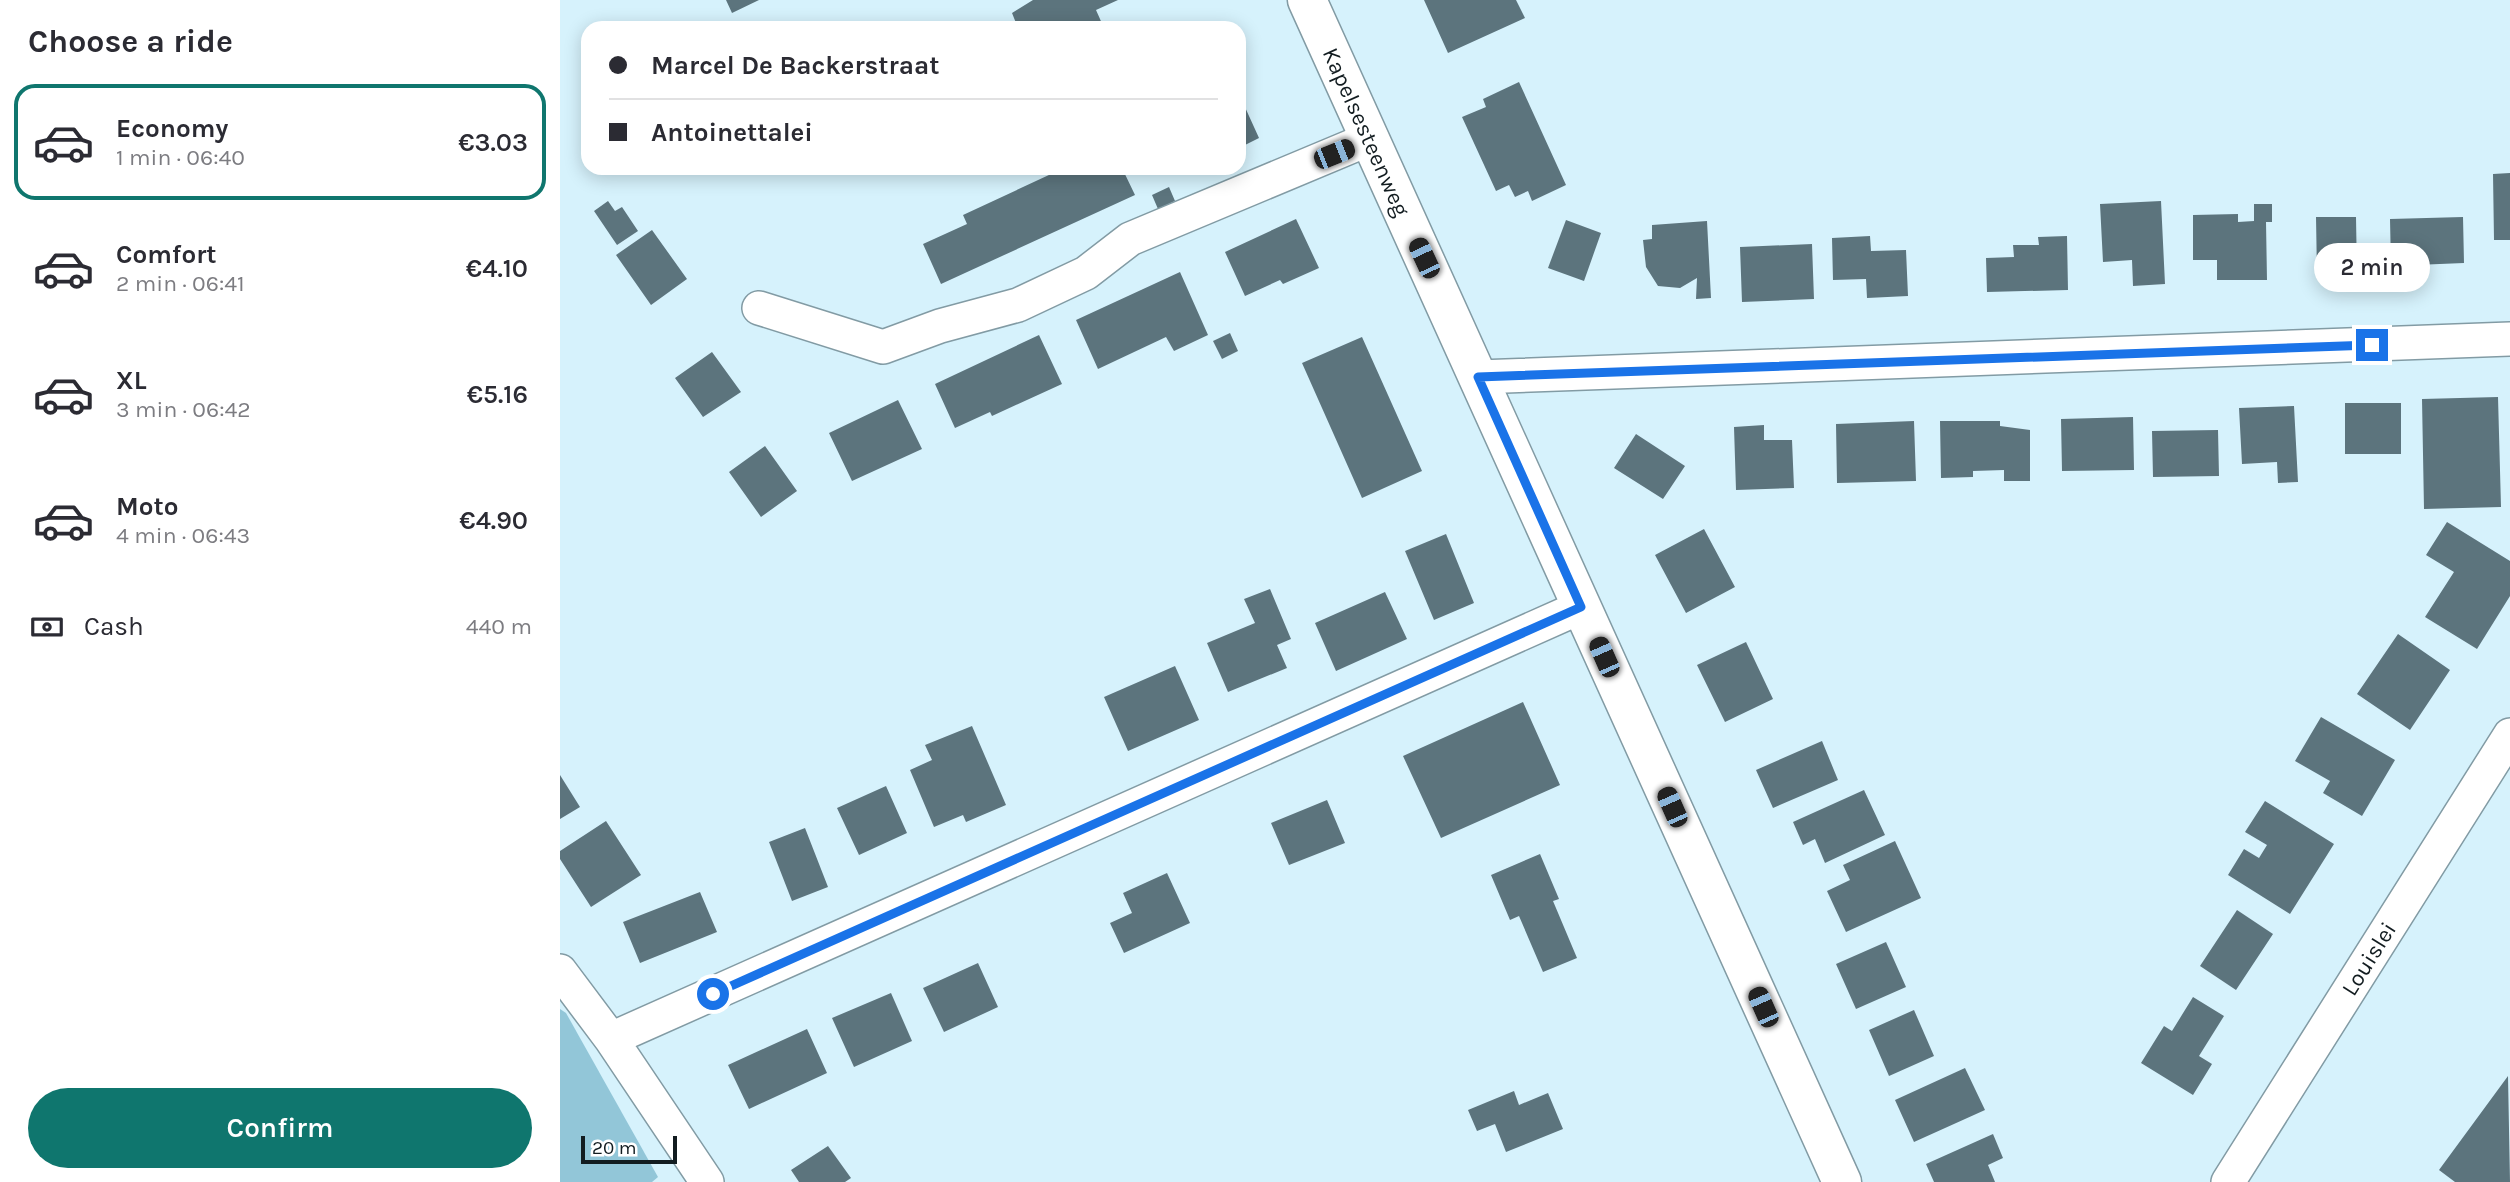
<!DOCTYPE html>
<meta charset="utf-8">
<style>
:root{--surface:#fff;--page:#f7f7f7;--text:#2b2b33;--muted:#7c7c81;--line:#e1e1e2;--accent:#0f766e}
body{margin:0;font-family:Karla,sans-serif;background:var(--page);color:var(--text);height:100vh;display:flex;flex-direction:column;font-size:26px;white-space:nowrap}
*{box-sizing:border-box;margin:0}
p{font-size:23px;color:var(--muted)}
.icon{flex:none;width:38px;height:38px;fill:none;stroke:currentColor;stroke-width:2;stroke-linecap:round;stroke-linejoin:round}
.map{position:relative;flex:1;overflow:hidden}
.sheet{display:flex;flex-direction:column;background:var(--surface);width:560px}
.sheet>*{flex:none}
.guide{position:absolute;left:21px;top:21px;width:665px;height:154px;border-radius:21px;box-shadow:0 4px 18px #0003;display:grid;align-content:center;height:154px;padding:0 28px;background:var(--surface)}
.scale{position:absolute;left:21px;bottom:18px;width:96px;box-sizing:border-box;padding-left:7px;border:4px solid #121c20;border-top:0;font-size:19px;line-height:24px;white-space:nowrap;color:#121c20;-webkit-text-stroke:5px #fff;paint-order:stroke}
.end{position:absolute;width:32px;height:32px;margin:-16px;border:9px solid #1a73e8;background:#fff;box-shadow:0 0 0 4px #fff}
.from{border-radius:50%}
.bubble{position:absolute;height:49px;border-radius:24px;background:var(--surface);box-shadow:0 4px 18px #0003;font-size:23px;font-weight:600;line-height:49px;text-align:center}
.car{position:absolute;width:21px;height:42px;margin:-21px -10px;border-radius:9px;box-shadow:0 0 5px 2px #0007;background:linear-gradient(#222 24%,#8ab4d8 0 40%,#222 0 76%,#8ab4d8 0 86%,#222 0)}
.guide b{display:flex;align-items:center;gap:24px;height:66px;font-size:26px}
.guide b+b{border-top:2px solid var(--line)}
.guide i{width:18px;height:18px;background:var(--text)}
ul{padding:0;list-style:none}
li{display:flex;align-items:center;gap:21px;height:116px;margin:0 14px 10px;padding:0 14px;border:4px solid transparent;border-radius:21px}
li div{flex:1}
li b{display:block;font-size:26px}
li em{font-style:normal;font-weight:600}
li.on{border-color:var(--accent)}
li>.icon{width:63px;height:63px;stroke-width:1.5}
h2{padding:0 28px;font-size:32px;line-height:84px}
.pay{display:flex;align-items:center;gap:18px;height:77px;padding:0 28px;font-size:26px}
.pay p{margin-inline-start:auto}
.button{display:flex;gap:14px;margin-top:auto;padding:14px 28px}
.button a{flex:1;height:80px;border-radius:42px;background:var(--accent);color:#fff;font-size:28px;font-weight:600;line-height:80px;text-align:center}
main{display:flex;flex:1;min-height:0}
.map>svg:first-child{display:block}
.forest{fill:#92c6d8}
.building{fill:#5c747d}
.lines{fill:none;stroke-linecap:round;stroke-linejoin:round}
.street-casing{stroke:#829ba4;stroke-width:36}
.primary-casing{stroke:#829ba4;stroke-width:41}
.street{stroke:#fff;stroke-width:33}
.primary{stroke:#fff;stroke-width:38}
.route{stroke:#1a73e8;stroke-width:9}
.labels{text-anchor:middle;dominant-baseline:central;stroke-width:5;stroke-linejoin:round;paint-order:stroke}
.street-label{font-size:23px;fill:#121c20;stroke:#fff}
</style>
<main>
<section class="sheet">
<h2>Choose a ride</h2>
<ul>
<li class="on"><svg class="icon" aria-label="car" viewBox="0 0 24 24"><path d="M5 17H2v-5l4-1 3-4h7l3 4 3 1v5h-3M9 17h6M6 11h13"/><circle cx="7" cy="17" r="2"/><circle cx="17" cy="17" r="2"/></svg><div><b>Economy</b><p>1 min · 06:40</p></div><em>€3.03</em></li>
<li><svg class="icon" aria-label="car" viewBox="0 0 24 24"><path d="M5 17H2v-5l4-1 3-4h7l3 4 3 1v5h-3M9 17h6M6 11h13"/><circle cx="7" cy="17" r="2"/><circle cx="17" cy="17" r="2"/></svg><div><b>Comfort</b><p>2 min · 06:41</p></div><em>€4.10</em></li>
<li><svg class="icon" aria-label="car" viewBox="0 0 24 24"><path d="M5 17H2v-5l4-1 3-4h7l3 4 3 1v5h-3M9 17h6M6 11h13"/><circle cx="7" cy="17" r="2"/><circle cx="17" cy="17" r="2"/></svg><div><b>XL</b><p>3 min · 06:42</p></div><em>€5.16</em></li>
<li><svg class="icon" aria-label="car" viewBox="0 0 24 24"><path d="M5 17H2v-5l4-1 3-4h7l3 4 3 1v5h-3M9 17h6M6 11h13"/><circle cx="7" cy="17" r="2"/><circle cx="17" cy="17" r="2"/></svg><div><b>Moto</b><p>4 min · 06:43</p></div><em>€4.90</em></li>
</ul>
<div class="pay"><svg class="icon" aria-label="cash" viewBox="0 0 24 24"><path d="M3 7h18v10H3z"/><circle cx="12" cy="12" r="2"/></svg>Cash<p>440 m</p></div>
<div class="button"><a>Confirm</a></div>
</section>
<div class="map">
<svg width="1950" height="1182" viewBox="0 0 1950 1182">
<rect width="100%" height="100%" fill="#d6f2fc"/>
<path class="forest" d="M0,1009L6,1013L98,1177L92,1182H0Z"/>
<path class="building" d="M166,0H199L172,13Z
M473,0H558L536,10L544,28H458L452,13Z
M864,0H956L965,18L888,53Z
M959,82L1006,185L972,201L968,191L955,197L949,185L936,191L902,117L926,107L923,99Z
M679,94L699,138L679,148Z
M504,168H562L575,195L381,284L363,244L407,224L403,215Z
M1950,173V240H1934L1933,174Z
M609,187L615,201L598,209L592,195Z
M48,201L55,211L62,207L78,231L57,245L34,211Z
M1601,201L1605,284L1573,286L1572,260L1543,262L1540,204Z
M1694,204H1712V222H1706L1707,280H1657V260H1633V215L1678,214V222L1694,221Z
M1756,217H1796L1797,274L1757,275Z
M1903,217L1904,263L1831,266L1830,219Z
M736,219L759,268L723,284L720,280L685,296L665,252Z
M1006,220L1041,233L1024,281L988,268Z
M1147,221L1151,298L1136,299L1137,278L1120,288L1098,286L1086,267L1083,240L1092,239V225Z
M92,230L127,279L91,305L56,255Z
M1310,236L1311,251L1346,250L1348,296L1307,298L1306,279L1273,280L1272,238Z
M1507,236L1508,290L1427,292L1426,258L1454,257L1453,245H1479L1478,237Z
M1252,244L1254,299L1182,302L1180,247Z
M620,272L648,335L614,351L606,337L538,369L516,320Z
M670,333L678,351L662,359L653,341Z
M479,335L502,384L432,416L430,412L395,428L375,384Z
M802,337L862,471L802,498L742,363Z
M152,352L181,392L143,417L115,378Z
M1938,397L1941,507L1864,509L1862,399Z
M338,400L362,449L292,481L269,433Z
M1785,403H1841V454H1785Z
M1734,406L1738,482L1718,483L1717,462L1682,464L1679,408Z
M1573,417L1574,470L1502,471L1501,419Z
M1354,421L1356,481L1277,483L1276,424Z
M1380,421H1440V426L1470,430V481H1444V470L1413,471V477L1381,478Z
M1204,425V440H1232L1234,488L1176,490L1174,427Z
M1658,430L1659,476L1593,477L1592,431Z
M1076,434L1125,466L1103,499L1054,468Z
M205,446L237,491L201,517L169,472Z
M1887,522L1950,561V596L1917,649L1865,617L1894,572L1866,555Z
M1144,529L1175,587L1126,613L1095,555Z
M886,534L914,603L874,620L845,551Z
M710,589L731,639L717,645L727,668L668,692L647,643L695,623L684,599Z
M825,592L847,639L776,671L755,623Z
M1838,634L1890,670L1850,730L1797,694Z
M1186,642L1213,699L1165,722L1137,665Z
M615,666L639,720L568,751L544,697Z
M963,702L1000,785L881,838L843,756Z
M1761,717L1835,760L1802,816L1763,793L1770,781L1735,761Z
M412,726L446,805L406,822L403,815L374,827L350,770L372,760L365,745Z
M1262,741L1278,780L1213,808L1196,770Z
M0,775L20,807L0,819Z
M326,786L347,833L299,855L277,808Z
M1304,790L1325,835L1265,863L1255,839L1243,845L1233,822Z
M767,800L785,843L729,865L711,823Z
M1705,801L1774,844L1730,914L1668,875L1684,849L1699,858L1707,845L1685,832Z
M46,821L81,875L31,907L0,859V851Z
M245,828L268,887L232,901L209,842Z
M1335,841L1361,898L1286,932L1267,891L1290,880L1283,865Z
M980,854L999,899L993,901L1017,958L983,972L959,916L950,920L931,875Z
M607,873L630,923L564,953L550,923L572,913L563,893Z
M140,892L157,932L80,963L63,922Z
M1677,910L1713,934L1676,990L1640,966Z
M1326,942L1346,987L1296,1009L1276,964Z
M418,963L438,1007L384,1032L363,988Z
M331,993L352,1041L294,1067L272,1018Z
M1633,997L1664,1016L1639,1056L1652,1064L1633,1095L1581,1063L1604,1026L1612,1031Z
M1354,1010L1374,1056L1329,1076L1309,1030Z
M247,1029L267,1073L189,1109L168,1065Z
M1405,1068L1425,1110L1354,1142L1335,1100Z
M1948,1076L1950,1182H1895L1879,1170Z
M954,1091L959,1105L988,1093L1003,1129L946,1152L935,1124L917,1131L908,1110Z
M1433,1134L1443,1158L1428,1165L1435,1182H1374L1366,1164Z
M268,1146L291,1178L285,1182H239L231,1170Z"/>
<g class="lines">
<defs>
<path id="street" d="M199,308L323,347L380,326L458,305L526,273L570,239L809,139
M918,377L1950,339
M0,971L51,1039L147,1182
M51,1039L1021,607
M1668,1182L1950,735"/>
<path id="primary" d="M747,0L1282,1182"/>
</defs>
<use href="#street" class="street-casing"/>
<use href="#primary" class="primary-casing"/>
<use href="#street" class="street"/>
<use href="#primary" class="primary"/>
</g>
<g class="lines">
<path class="route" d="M153,994L1021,607L918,377L1812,345"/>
</g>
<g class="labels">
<g class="street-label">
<text transform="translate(806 132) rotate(66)">Kapelsesteenweg</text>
<text transform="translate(1809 959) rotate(-58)">Louislei</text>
</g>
</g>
</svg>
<div class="scale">20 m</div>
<i class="end from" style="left:153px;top:994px"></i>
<i class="end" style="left:1812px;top:345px"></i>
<div class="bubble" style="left:1754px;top:243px;width:116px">2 min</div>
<i class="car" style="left:774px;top:154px;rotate:68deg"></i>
<i class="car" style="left:864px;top:258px;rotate:335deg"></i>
<i class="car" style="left:1044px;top:657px;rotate:336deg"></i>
<i class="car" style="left:1112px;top:807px;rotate:336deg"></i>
<i class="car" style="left:1203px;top:1007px;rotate:336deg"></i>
<div class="guide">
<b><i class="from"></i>Marcel De Backerstraat</b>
<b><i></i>Antoinettalei</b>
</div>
</div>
</main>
